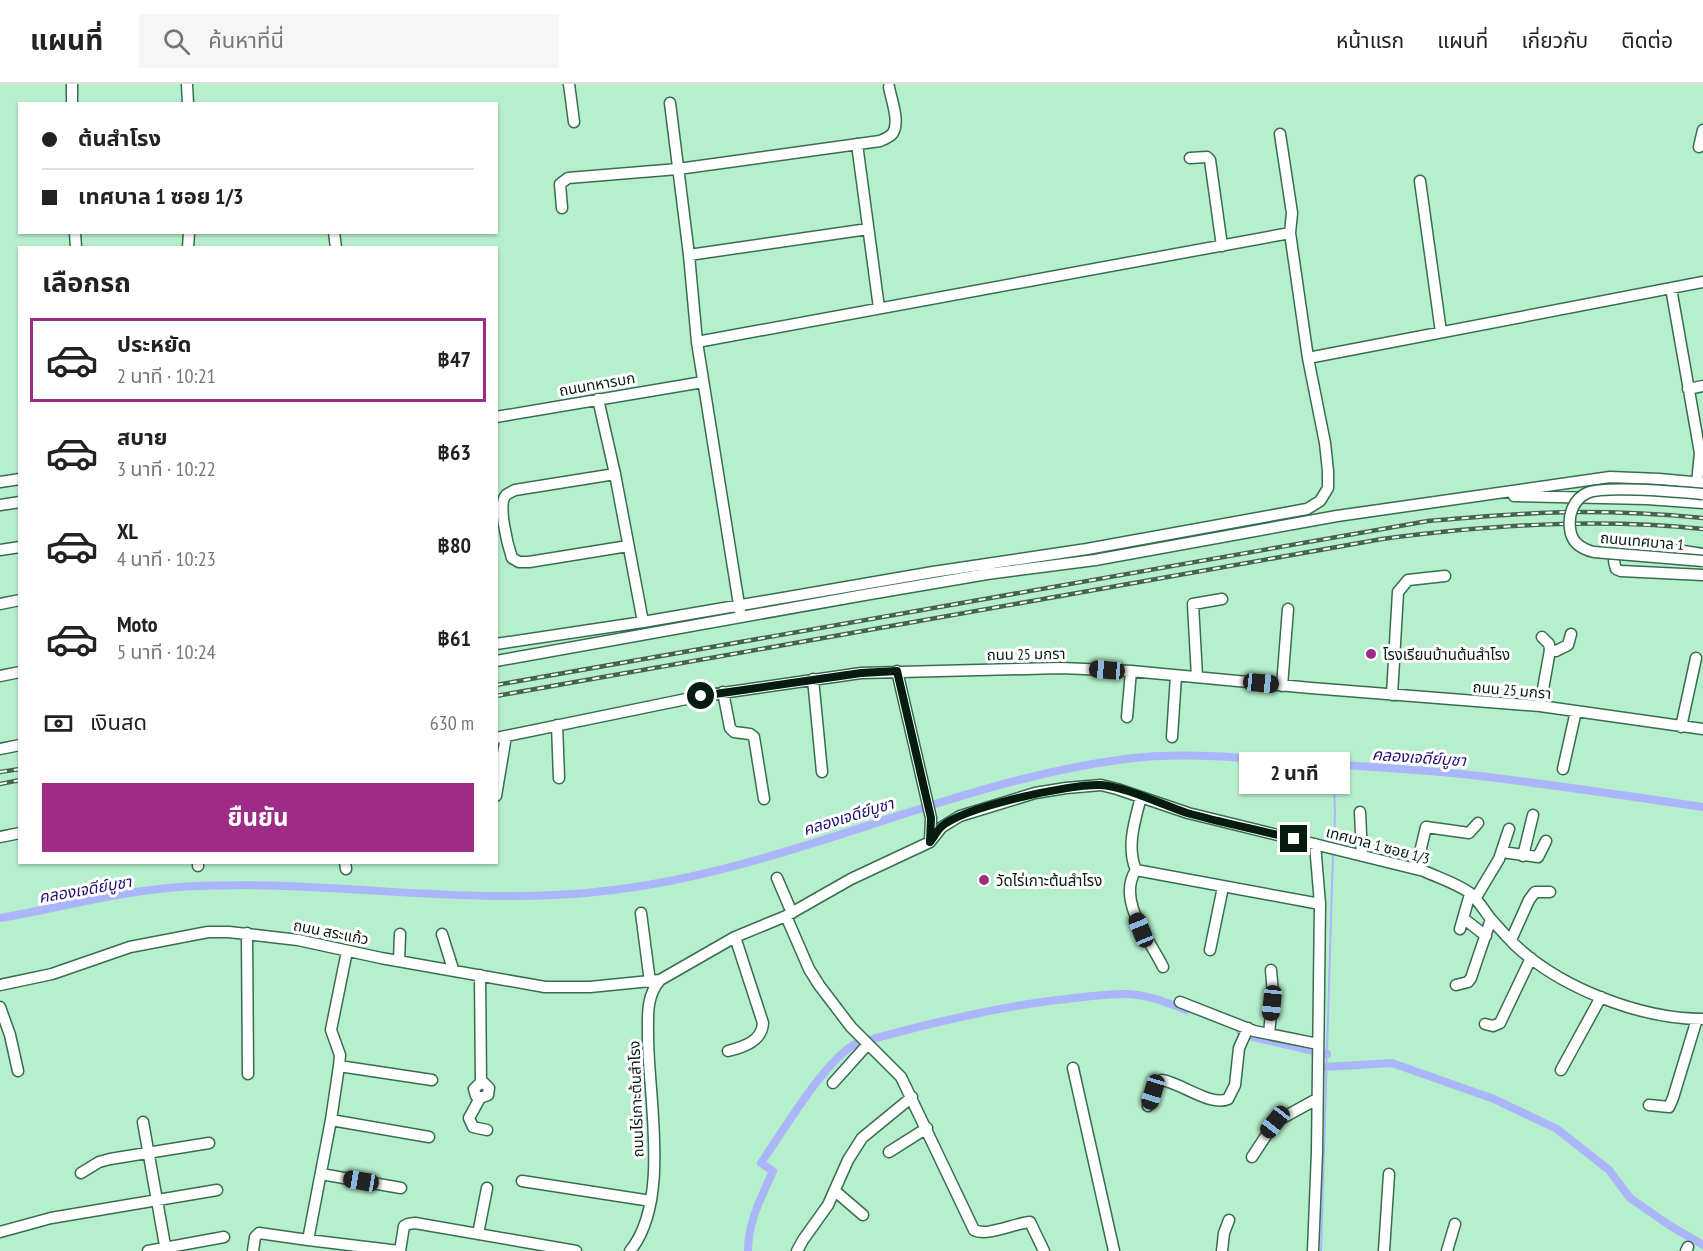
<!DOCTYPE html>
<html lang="th">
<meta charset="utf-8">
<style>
:root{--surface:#fff;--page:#f6f6f6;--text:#222;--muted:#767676;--line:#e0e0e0;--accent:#9e2b86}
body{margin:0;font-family:"PT Sans Narrow","Noto Sans Thai",sans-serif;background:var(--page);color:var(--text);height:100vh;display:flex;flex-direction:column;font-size:22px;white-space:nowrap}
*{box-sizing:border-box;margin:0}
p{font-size:20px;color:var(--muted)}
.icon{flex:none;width:33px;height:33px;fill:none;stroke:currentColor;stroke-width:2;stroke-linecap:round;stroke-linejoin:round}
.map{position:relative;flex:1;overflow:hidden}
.drawer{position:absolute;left:18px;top:162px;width:480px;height:618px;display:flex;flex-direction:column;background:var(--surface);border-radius:0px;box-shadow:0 2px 4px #0004}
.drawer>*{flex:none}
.guide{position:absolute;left:18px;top:18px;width:480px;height:132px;border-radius:0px;box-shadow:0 2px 4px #0004;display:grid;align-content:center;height:132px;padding:0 24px;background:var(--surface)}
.end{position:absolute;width:27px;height:27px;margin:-14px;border:8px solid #061c10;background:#fff;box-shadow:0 0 0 3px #fff}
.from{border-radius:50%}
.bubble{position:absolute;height:42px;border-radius:0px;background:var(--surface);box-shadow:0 2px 4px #0004;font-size:20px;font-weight:700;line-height:42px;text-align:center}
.car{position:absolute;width:18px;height:36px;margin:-18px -9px;border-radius:8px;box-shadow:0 0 4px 2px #0007;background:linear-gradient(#222 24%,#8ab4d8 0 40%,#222 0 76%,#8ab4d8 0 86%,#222 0)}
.guide b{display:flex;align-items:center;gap:21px;height:57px;font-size:22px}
.guide b+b{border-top:2px solid var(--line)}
.guide i{width:15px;height:15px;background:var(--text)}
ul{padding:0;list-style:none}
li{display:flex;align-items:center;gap:18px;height:84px;margin:0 12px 9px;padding:0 12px;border:3px solid transparent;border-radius:0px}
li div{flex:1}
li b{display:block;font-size:22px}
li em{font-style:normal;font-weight:700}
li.selected{border-color:var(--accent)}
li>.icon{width:54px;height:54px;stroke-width:1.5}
h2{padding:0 24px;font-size:27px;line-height:72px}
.pay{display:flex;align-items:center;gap:15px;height:66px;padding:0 24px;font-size:22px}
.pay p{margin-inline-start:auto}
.button{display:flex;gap:12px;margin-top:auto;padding:12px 24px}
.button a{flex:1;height:69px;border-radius:0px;background:var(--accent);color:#fff;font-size:24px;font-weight:700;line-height:69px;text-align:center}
header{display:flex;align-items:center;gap:36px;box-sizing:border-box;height:84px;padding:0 30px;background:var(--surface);border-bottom:2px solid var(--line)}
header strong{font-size:28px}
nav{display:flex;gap:33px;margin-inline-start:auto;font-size:21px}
.search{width:420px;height:54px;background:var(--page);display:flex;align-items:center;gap:15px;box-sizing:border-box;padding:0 21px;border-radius:0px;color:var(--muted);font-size:22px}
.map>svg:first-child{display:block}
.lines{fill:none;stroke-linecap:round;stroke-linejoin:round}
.stream{stroke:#abb5fa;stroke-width:2}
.canal{stroke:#abb5fa;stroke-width:8}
.minor-casing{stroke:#386d50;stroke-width:13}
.minor{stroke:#fff;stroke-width:10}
.rail-casing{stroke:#426450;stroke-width:4.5}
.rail{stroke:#fff;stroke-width:2;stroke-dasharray:7;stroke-linecap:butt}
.minor-bridge-casing{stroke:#386d50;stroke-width:13;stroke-linecap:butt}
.minor-bridge{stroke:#fff;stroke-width:10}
.route{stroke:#061c10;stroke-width:8}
.poi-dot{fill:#9e2b86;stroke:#fff;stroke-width:2}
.labels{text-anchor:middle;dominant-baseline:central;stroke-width:6;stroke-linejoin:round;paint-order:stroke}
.street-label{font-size:15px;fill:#061c10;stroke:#fff}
.poi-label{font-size:15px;fill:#061c10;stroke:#fff;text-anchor:start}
.water-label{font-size:16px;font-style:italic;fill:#201072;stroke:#fff}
</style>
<header>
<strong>แผนที่</strong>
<div class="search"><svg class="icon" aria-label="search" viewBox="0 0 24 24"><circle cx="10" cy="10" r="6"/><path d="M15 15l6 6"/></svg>ค้นหาที่นี่</div>
<nav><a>หน้าแรก</a><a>แผนที่</a><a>เกี่ยวกับ</a><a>ติดต่อ</a></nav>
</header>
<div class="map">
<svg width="1703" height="1167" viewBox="0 0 1703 1167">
<rect width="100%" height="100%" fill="#b6efcc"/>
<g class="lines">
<path class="stream" d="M1333,681L1335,729L1334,762
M1321,1167L1333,768"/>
<path class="canal" d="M0,834C65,823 131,804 197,802C335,796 475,824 613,806C789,785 949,698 1125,675C1188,667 1252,675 1315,679C1370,683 1425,686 1480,692C1554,701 1629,712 1703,723
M1240,947L1253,953L1327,970
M1326,983L1392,979L1494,1015L1557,1045L1609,1086L1630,1114L1669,1141L1703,1161
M748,1167C748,1138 761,1114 773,1087L761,1079C784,1046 822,980 855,960C921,941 987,925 1056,916C1078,914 1102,910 1124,910C1146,910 1166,918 1186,926"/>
<defs>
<path id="minor" d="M187,0L188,20
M569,0L574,38
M670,19L689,171L697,258L740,527
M72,20V0
M1280,50L1292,129L1290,149
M857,60L879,224
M1699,63L1703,46
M1190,74L1207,73L1210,76L1222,162
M1420,97L1441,248
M562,124L560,100L568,94L678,85L880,57C885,55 890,53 893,49C900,37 891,15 889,3
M75,148L76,164
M334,148L336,164
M188,164L189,148
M689,171L868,145
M1671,204L1700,369L1697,399
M1308,274L1703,198
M1688,305L1703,302
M598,315L615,390L643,538
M496,333L703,298
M615,390L515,406C513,407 507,410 506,411C497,421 508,462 512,474L519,478H529L628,462
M0,398L20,395
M1514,412L1647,415L1703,419
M0,421L20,418
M0,466L20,463
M1703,470C1688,468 1626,456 1616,466C1612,471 1614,479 1616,485L1621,487L1703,491
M0,520L20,516
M496,560L643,538L933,488L1087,465L1307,425L1320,417L1328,404V387L1325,359L1308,274L1290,149L697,258
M1550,566L1556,567L1568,561L1571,550
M496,577L864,511L987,490L1095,476L1337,432L1610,393L1659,395L1703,399
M897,587L931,734L930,757
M0,592L20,588
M1197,593L1193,520L1222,515
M813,595L822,688
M1282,602L1288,525
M723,608L730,644L734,648L750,650L754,653L764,715
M1392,611L1398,508L1408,496L1445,492
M1540,622L1550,566L1549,560L1542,553
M1127,633L1131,587
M557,641L559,694
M1681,643L1696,574
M1172,653L1176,592
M496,654L701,612L861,589L1061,584L1131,587L1311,604L1540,622L1703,645
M0,665L20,661
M1563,685L1576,627
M496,712L506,652
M1141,713C1135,736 1126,763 1136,786L1320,820
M1360,728L1362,771
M0,753L20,749
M1502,768L1538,773L1546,757
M1523,772L1533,731
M198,778V782
M345,778L346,785
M1416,785L1426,743L1469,749L1478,739
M1136,786C1116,816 1150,856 1163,883
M777,794L792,829
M1475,815L1499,775L1509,745
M641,829L650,898
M786,832L809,885L819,901L851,943L901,993L974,1146C987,1153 1015,1139 1030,1138L1044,1167
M1463,834L1486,852
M1460,845L1470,810
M247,849L248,990
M442,850L453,885
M1511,856L1529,816L1535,808H1550
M1210,866L1223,803
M399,877L400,850
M480,891L481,999
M0,901L52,890L130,863L208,848H229L298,856L381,874L545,903H590L660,896
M1456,901L1468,898L1471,894L1491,835
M1180,918L1254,947L1318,960
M0,923L10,951L18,987
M1485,940L1493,942L1500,939L1531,874
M1269,950L1273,909L1271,886
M728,967C744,963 762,957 763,939L735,853
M339,982L432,996
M1073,984L1114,1167
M1561,986L1601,913
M833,999L868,960
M480,1014L476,1012L474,1005L479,1000L484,999L489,1004L488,1011L480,1014L469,1034L473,1043L487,1046
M1649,1021L1669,1023L1673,1014L1697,935
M1148,1022L1155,1003L1162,996C1181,999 1211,1023 1228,1015L1235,1001L1239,964L1248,944
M331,1036L429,1053
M143,1038L166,1167
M889,1068L927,1044
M1252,1073L1275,1038L1317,1015
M81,1089L99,1078L110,1075L209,1059
M321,1090L401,1104
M522,1097L651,1117
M835,1107L863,1131
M0,1148L51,1134L217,1106
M478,1150L487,1104
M308,1156L399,1167
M148,1167L224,1153
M253,1167L255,1153L259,1149L308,1156L331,1036L339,982L340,971L331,946L347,867
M400,1167L404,1142L408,1140L415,1139L576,1167
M630,1167C671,1117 648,1013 648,952C648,932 646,912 660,896L735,853L786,832L851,795L930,758L942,743L960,732L1035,709L1066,704L1101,701L1117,705L1188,729L1424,787C1439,794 1456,799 1470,809C1478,816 1484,826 1490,834C1498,843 1506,852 1515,861C1561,904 1640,935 1703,935
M797,1167L803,1156L828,1121L848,1076L862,1054L912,1013
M1222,1167L1224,1149L1229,1136
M1313,1167L1317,1068L1320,820L1315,760
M1384,1167L1389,1090
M1447,1167L1455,1140
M1686,1167L1688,1163"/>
</defs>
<use href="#minor" class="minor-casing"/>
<use href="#minor" class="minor"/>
<defs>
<path id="rail" d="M496,601L1428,437C1479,433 1529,428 1579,428C1621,428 1662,430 1703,434
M496,612L1382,455C1489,441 1595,434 1703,445
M0,688L20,685
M0,700L20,696"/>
</defs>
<use href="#rail" class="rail-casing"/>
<use href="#rail" class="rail"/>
<defs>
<path id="minor-bridge" d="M1703,410C1680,408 1606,401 1587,409C1574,415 1568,430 1570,444C1571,458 1581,465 1594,468L1703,477"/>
</defs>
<use href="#minor-bridge" class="minor-bridge-casing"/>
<use href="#minor-bridge" class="minor-bridge"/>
</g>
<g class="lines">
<path class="route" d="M701,612L861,589L897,587L931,734L930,758C934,753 937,747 941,743C963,723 1069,700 1100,701C1124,702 1163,721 1187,729C1223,739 1259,746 1294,755"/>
</g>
<g class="poi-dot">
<circle cx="1371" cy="570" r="6"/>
<circle cx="984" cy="796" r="6"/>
</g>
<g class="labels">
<g class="street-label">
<text transform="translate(597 300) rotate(-10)">ถนนทหารบก</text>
<text transform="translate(1642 457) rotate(5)">ถนนเทศบาล 1</text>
<text transform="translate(1026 570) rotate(-1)">ถนน 25 มกรา</text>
<text transform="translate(1512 606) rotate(5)">ถนน 25 มกรา</text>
<text transform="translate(1378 761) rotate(15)">เทศบาล 1 ซอย 1/3</text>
<text transform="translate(331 848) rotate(11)">ถนน สระแก้ว</text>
<text transform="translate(636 1015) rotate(-92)">ถนนไร่เกาะต้นสำโรง</text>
</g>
<g class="poi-label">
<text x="1383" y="570">โรงเรียนบ้านต้นสำโรง</text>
<text x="996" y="796">วัดไร่เกาะต้นสำโรง</text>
</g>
<g class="water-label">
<text transform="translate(1419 673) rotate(4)">คลองเจดีย์บูชา</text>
<text transform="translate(848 732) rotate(-17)">คลองเจดีย์บูชา</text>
<text transform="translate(85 805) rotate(-10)">คลองเจดีย์บูชา</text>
</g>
</g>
</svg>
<i class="end from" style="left:701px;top:612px"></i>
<i class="end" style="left:1294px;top:755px"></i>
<div class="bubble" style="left:1239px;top:668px;width:111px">2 นาที</div>
<i class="car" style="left:1107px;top:586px;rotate:275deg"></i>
<i class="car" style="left:1261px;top:599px;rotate:96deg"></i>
<i class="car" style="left:1141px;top:846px;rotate:338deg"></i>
<i class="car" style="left:1272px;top:919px;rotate:186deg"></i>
<i class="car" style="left:1153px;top:1008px;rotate:197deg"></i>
<i class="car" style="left:1275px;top:1038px;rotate:218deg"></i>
<i class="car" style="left:361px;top:1097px;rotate:280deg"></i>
<div class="guide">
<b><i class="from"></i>ต้นสำโรง</b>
<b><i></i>เทศบาล 1 ซอย 1/3</b>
</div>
<section class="drawer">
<h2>เลือกรถ</h2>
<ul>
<li class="selected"><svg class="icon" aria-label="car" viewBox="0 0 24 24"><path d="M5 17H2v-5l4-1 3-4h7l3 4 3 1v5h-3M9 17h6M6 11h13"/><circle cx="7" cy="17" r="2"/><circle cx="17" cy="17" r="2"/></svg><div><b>ประหยัด</b><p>2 นาที · 10:21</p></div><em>฿47</em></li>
<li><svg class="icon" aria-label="car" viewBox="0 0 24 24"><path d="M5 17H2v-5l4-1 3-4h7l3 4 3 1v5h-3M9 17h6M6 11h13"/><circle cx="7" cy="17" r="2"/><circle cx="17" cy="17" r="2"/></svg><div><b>สบาย</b><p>3 นาที · 10:22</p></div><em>฿63</em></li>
<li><svg class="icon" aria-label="car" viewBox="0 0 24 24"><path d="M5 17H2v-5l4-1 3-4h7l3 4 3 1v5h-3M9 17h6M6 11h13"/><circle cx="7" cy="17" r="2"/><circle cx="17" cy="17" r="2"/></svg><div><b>XL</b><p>4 นาที · 10:23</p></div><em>฿80</em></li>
<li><svg class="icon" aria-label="car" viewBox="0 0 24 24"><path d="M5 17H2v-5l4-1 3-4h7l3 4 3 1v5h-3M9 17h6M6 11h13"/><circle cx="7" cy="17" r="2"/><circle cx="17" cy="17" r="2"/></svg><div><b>Moto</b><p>5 นาที · 10:24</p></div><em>฿61</em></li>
</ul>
<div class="pay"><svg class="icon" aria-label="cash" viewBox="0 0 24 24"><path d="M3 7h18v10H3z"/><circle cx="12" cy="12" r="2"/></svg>เงินสด<p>630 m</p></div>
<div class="button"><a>ยืนยัน</a></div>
</section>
</div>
